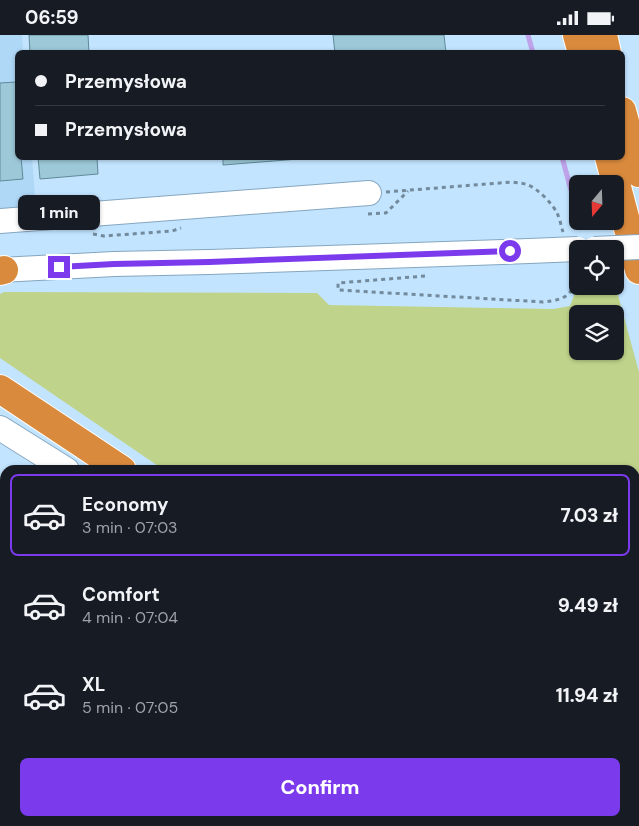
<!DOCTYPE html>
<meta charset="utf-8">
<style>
:root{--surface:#171b24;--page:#20242c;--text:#f1f3f6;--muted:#9ea1a6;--line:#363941;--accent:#7c3aed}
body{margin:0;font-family:"DM Sans",sans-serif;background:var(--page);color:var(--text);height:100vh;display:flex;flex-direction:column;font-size:19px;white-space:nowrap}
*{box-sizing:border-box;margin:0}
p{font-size:16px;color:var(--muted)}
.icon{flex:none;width:28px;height:28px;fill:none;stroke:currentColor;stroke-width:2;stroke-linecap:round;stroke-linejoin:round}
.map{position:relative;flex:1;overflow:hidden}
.side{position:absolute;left:0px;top:430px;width:640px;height:361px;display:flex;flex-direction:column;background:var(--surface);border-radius:15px 15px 0 0;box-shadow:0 1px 4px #0004}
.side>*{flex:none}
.banner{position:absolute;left:15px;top:15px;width:610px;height:110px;border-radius:8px;box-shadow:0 1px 4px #0004;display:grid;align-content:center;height:110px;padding:0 20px;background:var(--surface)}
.needle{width:32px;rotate:199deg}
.fabs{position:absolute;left:569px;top:140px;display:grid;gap:10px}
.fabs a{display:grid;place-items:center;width:55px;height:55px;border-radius:8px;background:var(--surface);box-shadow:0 1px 4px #0004;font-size:25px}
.end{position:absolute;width:22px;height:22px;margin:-11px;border:6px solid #7c3aed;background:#fff;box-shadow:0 0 0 2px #fff}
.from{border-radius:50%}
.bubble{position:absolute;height:35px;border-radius:8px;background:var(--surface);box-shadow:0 1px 4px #0004;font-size:16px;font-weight:800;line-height:35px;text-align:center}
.banner b{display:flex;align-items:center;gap:18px;height:48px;font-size:19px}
.banner b+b{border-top:1px solid var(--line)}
.banner i{width:12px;height:12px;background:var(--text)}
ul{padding:9px 0 0;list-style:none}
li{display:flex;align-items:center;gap:15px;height:82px;margin:0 10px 8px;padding:0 10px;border:2px solid transparent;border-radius:8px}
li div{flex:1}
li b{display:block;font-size:19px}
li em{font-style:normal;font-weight:800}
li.active{border-color:var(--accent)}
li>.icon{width:45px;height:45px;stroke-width:1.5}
.button{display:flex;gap:10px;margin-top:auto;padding:10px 20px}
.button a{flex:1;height:58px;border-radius:8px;background:var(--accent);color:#fff;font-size:20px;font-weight:800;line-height:58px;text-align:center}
.status{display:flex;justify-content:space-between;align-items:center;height:35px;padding:0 25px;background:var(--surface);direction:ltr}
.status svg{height:14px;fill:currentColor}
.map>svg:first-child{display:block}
.built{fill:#afd8f7}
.green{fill:#bfd48a;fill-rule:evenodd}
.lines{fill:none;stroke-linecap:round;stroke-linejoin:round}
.stream{stroke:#bea2ea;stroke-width:5}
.building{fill:#9cc8d8;stroke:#608a98}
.minor-casing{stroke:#85a6bf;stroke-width:26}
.highway-casing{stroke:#fff;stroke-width:30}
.path{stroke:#728a9c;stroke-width:3;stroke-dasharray:4 4;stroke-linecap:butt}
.minor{stroke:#fff;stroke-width:24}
.highway{stroke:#d98a3d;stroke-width:28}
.minor-bridge-casing{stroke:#85a6bf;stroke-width:26;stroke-linecap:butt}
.minor-bridge{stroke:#fff;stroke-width:24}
.route{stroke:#7c3aed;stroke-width:6}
</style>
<div class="status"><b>06:59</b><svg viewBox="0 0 49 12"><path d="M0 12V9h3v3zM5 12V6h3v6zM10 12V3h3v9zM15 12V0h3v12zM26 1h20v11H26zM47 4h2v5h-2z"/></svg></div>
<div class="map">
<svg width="639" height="791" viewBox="0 0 639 791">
<rect width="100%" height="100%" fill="#c2e4ff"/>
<path class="built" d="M0,0H22L23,17L18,18V122L32,123L36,173L0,174Z
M0,500L5,503V786H310L315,791H0Z"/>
<path class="green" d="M4,257L317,258L329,270L553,274L570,271L575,258L618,260L639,337V661L635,664V435H164L0,323V259ZM578,279H615V316H578Z
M639,697V765L635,762V699Z"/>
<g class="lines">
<path class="stream" d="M528,0L533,18
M562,122L571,155"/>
</g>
<path class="building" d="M29,0H88L89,18H30Z
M333,0H444L446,18H335Z
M16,47L18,66V122H21L23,144L0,146V48Z
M38,122H97L98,139L40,144Z
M223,122H311V123L223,130Z
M0,681L5,686V786H104L108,791H0Z"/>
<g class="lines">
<defs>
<path id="minor" d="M0,186L369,158
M0,235L114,229L209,227L529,216
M0,393L67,435
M597,786L598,787"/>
<path id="highway" d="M577,0L582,18
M603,0L607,18
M622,76L639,138
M609,122L639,235
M0,236L4,235
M0,354L122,435
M635,677L639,675
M635,779L639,781"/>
</defs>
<use href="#minor" class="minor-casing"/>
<use href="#highway" class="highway-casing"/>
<path class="path" d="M386,157L512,147C518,148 523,148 528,150C538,154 552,168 557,178C560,184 561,191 563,197
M368,179L386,178L408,156
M93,199L104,201L172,196L181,193
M425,241L338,248V255L543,267C567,265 578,258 573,232
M573,790L576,786"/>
<use href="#minor" class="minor"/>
<use href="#highway" class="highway"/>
<defs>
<path id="minor-bridge" d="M594,214L639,212
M529,216L578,214"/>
</defs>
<use href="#minor-bridge" class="minor-bridge-casing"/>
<use href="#minor-bridge" class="minor-bridge"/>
</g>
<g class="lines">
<path class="route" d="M59,232L114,229L209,227L510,216"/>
</g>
</svg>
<div class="fabs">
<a><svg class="needle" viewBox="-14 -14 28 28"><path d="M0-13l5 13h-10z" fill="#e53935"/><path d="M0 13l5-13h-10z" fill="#9ea1a6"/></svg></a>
<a><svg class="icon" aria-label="locate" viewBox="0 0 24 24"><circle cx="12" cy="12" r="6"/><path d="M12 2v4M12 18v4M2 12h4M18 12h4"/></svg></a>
<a><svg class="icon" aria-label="layers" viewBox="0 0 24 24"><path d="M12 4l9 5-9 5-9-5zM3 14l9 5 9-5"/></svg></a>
</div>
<i class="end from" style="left:510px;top:216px"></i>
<i class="end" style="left:59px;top:232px"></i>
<div class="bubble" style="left:18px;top:160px;width:82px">1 min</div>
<div class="banner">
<b><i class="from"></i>Przemysłowa</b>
<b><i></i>Przemysłowa</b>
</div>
<section class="side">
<ul>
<li class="active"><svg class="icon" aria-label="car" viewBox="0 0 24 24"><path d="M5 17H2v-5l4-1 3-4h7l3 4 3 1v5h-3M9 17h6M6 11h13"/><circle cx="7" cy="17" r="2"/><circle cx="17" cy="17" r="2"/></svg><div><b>Economy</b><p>3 min · 07:03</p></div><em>7.03 zł</em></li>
<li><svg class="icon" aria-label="car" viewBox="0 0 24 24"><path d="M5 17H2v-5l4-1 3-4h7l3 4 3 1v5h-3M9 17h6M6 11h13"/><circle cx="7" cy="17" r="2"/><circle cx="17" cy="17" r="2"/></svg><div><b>Comfort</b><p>4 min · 07:04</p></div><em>9.49 zł</em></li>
<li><svg class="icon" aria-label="car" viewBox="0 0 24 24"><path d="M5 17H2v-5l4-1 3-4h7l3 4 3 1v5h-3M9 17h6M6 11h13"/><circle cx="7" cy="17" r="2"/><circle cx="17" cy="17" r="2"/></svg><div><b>XL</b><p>5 min · 07:05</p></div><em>11.94 zł</em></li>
</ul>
<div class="button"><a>Confirm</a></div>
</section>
</div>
